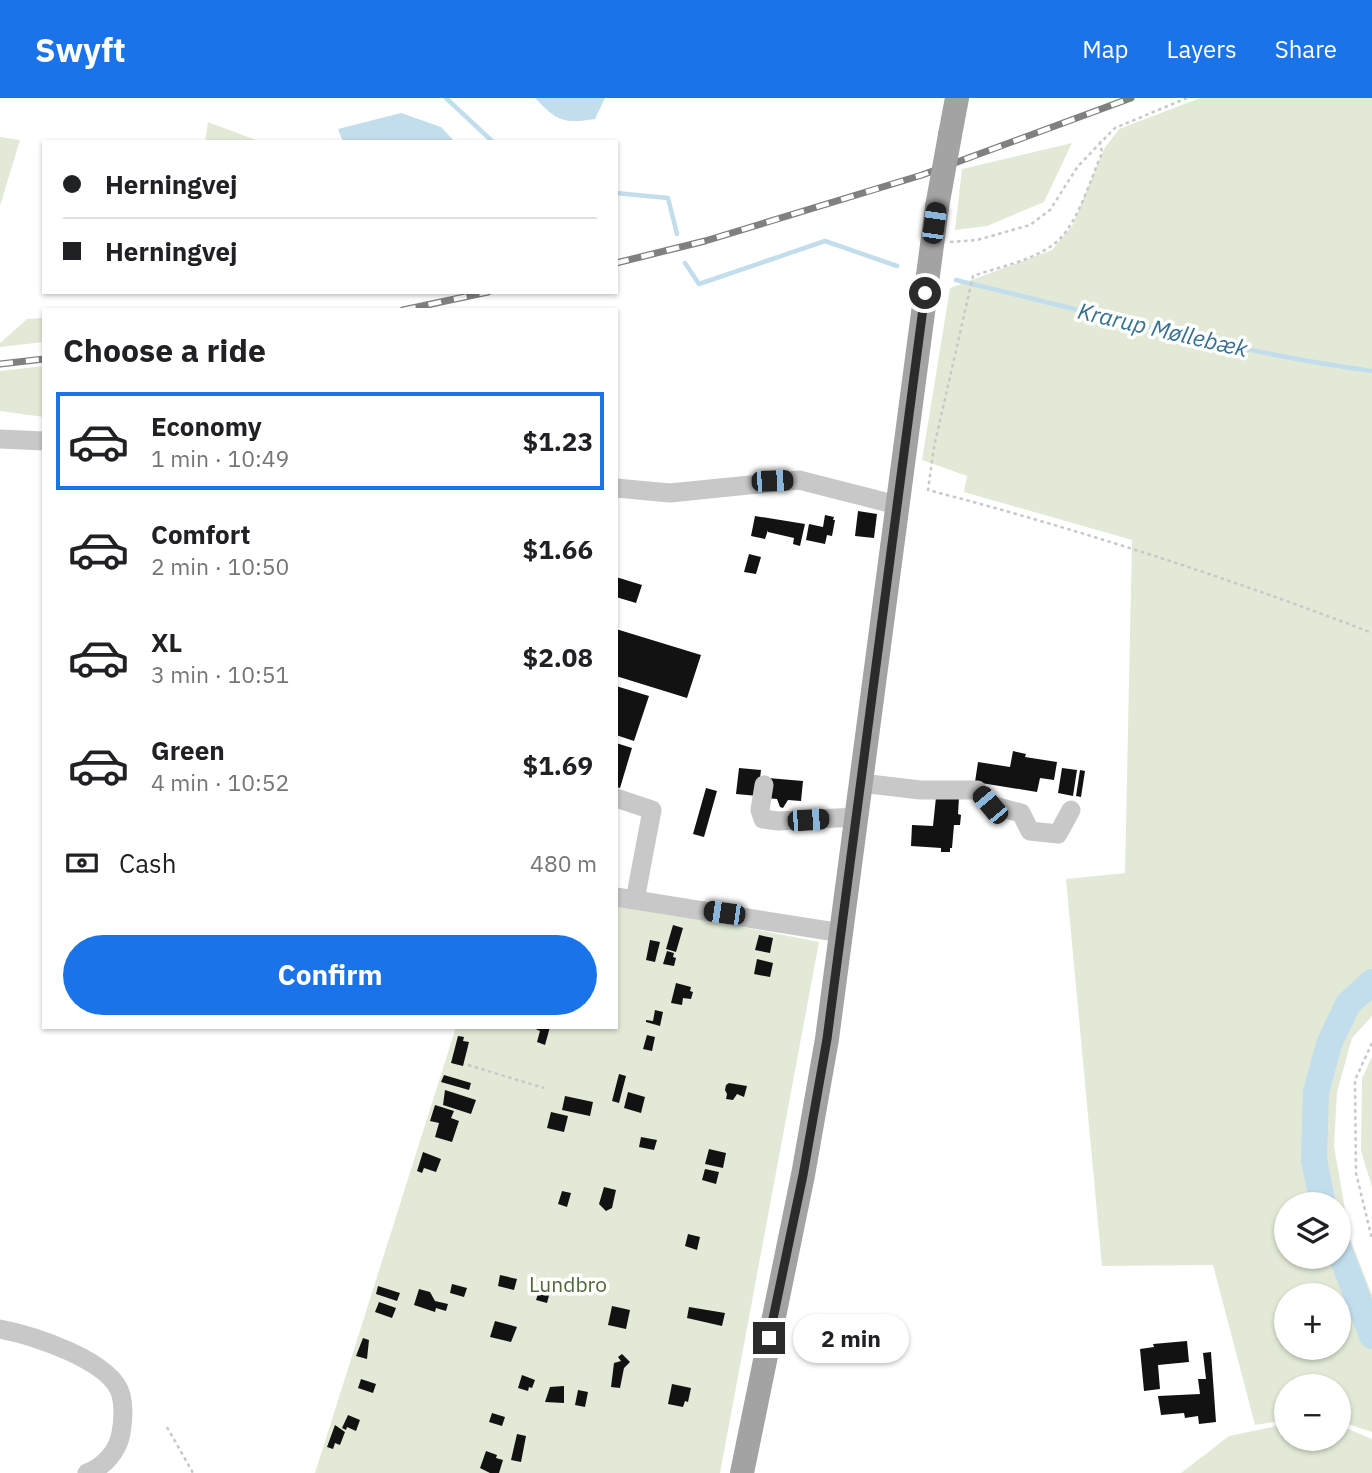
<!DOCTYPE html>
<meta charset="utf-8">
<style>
:root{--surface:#fff;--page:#f2f2f2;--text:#202124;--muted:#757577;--line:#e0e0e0;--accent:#1a73e8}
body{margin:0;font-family:"IBM Plex Sans",sans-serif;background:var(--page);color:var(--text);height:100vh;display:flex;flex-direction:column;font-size:26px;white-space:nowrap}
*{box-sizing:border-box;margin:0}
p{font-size:23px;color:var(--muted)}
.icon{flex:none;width:38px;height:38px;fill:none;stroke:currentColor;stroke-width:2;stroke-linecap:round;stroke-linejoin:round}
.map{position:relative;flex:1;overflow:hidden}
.details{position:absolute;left:42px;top:210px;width:576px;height:721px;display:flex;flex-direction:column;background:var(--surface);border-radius:0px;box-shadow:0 2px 5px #0004}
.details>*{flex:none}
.banner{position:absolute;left:42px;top:42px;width:576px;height:154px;border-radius:0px;box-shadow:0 2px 5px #0004;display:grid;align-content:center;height:154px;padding:0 21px;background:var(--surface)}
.buttons{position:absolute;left:1274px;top:1094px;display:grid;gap:14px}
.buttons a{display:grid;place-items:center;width:77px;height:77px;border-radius:50%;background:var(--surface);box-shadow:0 2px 5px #0004;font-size:35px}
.end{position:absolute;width:32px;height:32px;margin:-16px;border:9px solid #2b2b2b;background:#fff;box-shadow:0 0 0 4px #fff}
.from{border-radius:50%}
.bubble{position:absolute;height:49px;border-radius:24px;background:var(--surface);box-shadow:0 2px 5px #0004;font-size:23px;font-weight:700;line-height:49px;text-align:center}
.car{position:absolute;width:21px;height:42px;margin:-21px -10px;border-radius:9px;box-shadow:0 0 5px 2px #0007;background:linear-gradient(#222 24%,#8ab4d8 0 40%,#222 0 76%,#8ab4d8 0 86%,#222 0)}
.banner b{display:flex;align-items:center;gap:24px;height:66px;font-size:26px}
.banner b+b{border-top:2px solid var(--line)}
.banner i{width:18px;height:18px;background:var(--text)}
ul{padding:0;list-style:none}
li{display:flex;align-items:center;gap:21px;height:98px;margin:0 14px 10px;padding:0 7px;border:4px solid transparent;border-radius:0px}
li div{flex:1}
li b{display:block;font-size:26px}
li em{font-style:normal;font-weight:700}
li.selected{border-color:var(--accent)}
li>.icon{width:63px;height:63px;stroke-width:1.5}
h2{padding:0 21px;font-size:32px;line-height:84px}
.pay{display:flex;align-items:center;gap:18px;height:77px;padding:0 21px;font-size:26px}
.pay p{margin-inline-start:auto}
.primary-button{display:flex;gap:14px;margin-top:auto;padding:14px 21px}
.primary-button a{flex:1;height:80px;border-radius:42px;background:var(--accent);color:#fff;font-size:28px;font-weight:700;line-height:80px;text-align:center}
header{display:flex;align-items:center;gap:42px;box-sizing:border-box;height:98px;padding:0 35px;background:var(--accent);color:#fff}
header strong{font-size:33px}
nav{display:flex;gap:38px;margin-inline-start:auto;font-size:24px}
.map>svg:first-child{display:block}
.green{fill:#e2ead7;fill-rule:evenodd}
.water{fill:#c2ddec}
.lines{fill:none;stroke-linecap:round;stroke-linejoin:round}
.stream{stroke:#c2ddec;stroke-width:4.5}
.river{stroke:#c2ddec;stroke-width:26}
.building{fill:#121212}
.path{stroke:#c8c8c8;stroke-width:2.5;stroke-dasharray:3.5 3.5;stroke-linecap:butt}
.minor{stroke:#c8c8c8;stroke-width:19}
.major{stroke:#a3a3a3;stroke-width:24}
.rail-casing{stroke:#808080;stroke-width:7}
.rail{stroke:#fff;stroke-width:4.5;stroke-dasharray:13;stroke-linecap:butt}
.major-bridge{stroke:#a3a3a3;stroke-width:24}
.route{stroke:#2b2b2b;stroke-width:9}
.labels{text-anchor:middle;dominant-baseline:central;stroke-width:7;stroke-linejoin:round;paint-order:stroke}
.park-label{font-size:21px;fill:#516838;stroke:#fff}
.water-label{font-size:23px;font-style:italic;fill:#377190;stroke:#fff}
</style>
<header>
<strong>Swyft</strong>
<nav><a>Map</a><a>Layers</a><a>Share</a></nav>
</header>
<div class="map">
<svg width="1372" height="1375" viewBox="0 0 1372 1375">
<rect width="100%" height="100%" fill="#fff"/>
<path class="green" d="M1200,0H1372V918L1352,940L1337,994L1334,1048L1350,1140L1372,1197V1334L1339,1323V1288H1286V1322L1255,1327L1213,1167L1102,1168L1066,781L1125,775L1132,442L964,394L967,378L922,362L950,190L1052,152L1072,128L1104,51L1119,31ZM1286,1106H1339V1158H1286ZM1286,1197H1339V1250H1286Z
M208,24L261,44H205Z
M0,39L20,42L0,108Z
M1072,45L1044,104L987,128L955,132L962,71Z
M44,220V244L0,249V245L27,221Z
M44,268V319L0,313V273Z
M616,804L819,844L720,1375H315L456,929H616Z
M1372,959V1089L1361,1053L1362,980Z
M1286,1326V1340H1339V1327L1372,1341V1375H1181L1229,1338Z"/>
<path class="water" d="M535,0H605L595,21C563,26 557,23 535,0Z
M401,15L441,29L455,44H343L338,31Z"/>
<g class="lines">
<path class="stream" d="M446,0L493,44
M616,95L668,100L677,136
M685,165L699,186L825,143L897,168
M956,182C1094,215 1232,254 1372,273"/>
<path class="river" d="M1323,1106L1314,1062L1316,994L1329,946L1348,906L1372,884
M1339,1151L1372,1238"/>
</g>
<path class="building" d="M858,413L877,416L874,440L855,438Z
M825,417L834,419L833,422H835L832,438L827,437L825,446L806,442L809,426L823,429Z
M755,418L805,426L800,448L793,446L794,440L768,434V432L765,441L751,438Z
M749,456L761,459L756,476L744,474Z
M616,479L642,487L636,505L616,499Z
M616,531L701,557L687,600L616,578Z
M616,588L649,598L634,643L616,637Z
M616,645L632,650L620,690L616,689Z
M1013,653L1026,656L1025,659L1057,664L1054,682L1040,680L1037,694L975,684L978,664L1010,669Z
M739,670L761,672L758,698L736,696Z
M1062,670L1077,672L1073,698L1058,695Z
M1080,672L1085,673L1081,699L1076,698Z
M768,680L803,683L801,703L788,702L783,710L780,709L777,701L766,700Z
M706,690L717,693L704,739L693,736Z
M936,699L959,700L958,716L961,717L960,727H954L952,750H950V754H941V750L911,748L912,727L933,728Z
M673,827L683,830L676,854L666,851Z
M759,837L773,840L770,855L755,852Z
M650,842L660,844L655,864L646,862Z
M667,853L674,855L673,859L676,860L674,868L663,866Z
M757,861L773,865L770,879L754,876Z
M676,885L691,889L690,893L693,894L691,901L683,900L682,907L671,905Z
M655,912L663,914L660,928L646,924V922L653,923Z
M531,929H550L545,947L537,944L540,933Z
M647,937L655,939L652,953L643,951Z
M458,938L464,939L463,943L469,944L463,968L451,965Z
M619,976L626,978L619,1005L612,1003Z
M444,977L471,985L469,992L441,984Z
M729,985L747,988L744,999L737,996L733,1002L726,1001L727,996L725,992L726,987Z
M445,992L476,1002L471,1016L443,1007Z
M628,994L645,999L641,1015L624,1010Z
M565,998L593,1004L590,1018L562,1012Z
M435,1007L454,1013L451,1020L459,1023L452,1044L435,1039L439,1025L430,1023Z
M551,1014L568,1018L564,1034L547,1030Z
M641,1039L657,1042L654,1052L639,1049Z
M709,1051L726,1055L723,1070L705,1066Z
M423,1054L441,1061L436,1074L424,1070L422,1075L417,1073Z
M705,1071L719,1074L716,1086L702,1082Z
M604,1089L616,1092L612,1110L606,1113L599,1106Z
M562,1093L571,1095L567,1109L558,1106Z
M688,1136L700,1139L697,1152L685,1148Z
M500,1177L517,1181L514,1192L498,1188Z
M452,1186L467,1190L464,1199L450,1195Z
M541,1187L551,1190L547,1205L536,1202Z
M378,1188L400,1195L397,1203L376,1196Z
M419,1191L430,1194L435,1203L448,1206L446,1213L436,1210L435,1214L414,1207Z
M379,1204L396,1210L392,1220L375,1214Z
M612,1208L630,1212L626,1231L608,1227Z
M689,1209L725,1215L722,1228L687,1220Z
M495,1223L517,1229L511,1244L490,1239Z
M363,1240L369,1242L367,1261L356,1258Z
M1187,1243L1189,1264L1158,1267L1160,1291L1144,1293L1140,1251L1154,1249L1153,1246Z
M1211,1254L1216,1324L1199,1326L1198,1318L1185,1320L1184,1315L1161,1317L1158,1298L1200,1296L1198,1281H1206L1203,1255Z
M622,1256L630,1264L624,1270L620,1290L611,1289L614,1265L621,1263L618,1259Z
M522,1277L535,1282L532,1290L529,1289L528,1293L518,1290Z
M361,1281L376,1286L373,1295L358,1290Z
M672,1286L691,1290L688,1304L685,1303L683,1309L668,1306Z
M564,1288V1305L545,1304L550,1289Z
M578,1292L588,1294L585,1309L575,1307Z
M492,1315L505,1319L502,1328L489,1324Z
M348,1317L360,1322L356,1333L347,1329L346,1332L342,1330Z
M335,1327L345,1334L340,1347L335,1345L333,1351L327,1349Z
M517,1336L526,1338L521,1364L511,1362Z
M486,1353L497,1357L496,1360L503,1362L499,1375H490L480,1370Z"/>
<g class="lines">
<path class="path" d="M1100,43L1102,55C1090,82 1077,129 1054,146C1032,163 998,169 973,178L934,349L928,392C1078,431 1227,479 1372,535
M950,144L977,142L1030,127L1050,112L1078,68L1115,30L1187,0
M1372,945L1355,982L1356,1075L1372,1141
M468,967L544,990
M167,1329L193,1375"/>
<path class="minor" d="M0,341L44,343
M616,390L670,395L799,382L897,407
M861,685L920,692H977L990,707L1021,715L1030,733L1058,736L1071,712
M764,687L760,712L763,721L778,723L857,719
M616,700L652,712L635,802
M616,799L842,835
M0,1231C31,1237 112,1262 121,1297C124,1309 123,1324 121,1335C118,1353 104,1369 87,1375"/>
<path class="major" d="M950,37L957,0
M742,1375L803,1077L827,941L937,109"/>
<defs>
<path id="rail" d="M616,165L705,143L922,77L1131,0
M403,212L488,194
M0,266L44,261"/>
</defs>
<use href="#rail" class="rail-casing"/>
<use href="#rail" class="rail"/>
<path class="major-bridge" d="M937,109L950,37"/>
</g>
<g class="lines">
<path class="route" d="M769,1240L803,1077L827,941L925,195"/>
</g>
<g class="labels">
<g class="park-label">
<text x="568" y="1186">Lundbro</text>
</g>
<g class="water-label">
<text transform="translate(1163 231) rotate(13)">Krarup Møllebæk</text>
</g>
</g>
</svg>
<div class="buttons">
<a><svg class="icon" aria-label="layers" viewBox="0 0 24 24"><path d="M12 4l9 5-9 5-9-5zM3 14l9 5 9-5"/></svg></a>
<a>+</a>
<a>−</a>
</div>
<i class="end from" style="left:925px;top:195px"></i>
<i class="end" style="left:769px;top:1240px"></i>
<div class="bubble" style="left:793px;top:1216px;width:116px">2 min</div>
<i class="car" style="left:934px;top:125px;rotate:8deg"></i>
<i class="car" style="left:772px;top:383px;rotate:88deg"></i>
<i class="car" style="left:990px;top:707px;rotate:320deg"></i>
<i class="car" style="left:808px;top:722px;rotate:86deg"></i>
<i class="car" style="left:724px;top:815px;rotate:278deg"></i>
<div class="banner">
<b><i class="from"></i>Herningvej</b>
<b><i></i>Herningvej</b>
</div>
<section class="details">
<h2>Choose a ride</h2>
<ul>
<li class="selected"><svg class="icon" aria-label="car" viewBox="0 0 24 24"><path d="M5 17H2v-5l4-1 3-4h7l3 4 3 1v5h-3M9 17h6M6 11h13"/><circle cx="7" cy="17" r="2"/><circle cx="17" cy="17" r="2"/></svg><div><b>Economy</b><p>1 min · 10:49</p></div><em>$1.23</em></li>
<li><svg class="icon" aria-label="car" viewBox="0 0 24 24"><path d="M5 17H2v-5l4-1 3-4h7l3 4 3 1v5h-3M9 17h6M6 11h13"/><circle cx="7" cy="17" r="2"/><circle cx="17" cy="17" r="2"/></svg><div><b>Comfort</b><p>2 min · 10:50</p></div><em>$1.66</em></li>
<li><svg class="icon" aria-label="car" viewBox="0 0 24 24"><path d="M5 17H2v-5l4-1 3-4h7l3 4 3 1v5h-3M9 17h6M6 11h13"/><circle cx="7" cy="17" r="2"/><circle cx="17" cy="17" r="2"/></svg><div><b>XL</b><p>3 min · 10:51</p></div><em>$2.08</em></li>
<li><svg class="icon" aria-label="car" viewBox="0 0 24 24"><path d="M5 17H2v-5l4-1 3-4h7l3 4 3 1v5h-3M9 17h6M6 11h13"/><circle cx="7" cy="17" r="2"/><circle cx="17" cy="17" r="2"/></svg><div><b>Green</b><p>4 min · 10:52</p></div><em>$1.69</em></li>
</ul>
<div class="pay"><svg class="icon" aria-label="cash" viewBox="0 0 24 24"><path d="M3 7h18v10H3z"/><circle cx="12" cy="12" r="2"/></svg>Cash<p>480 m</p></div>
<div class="primary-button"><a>Confirm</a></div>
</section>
</div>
